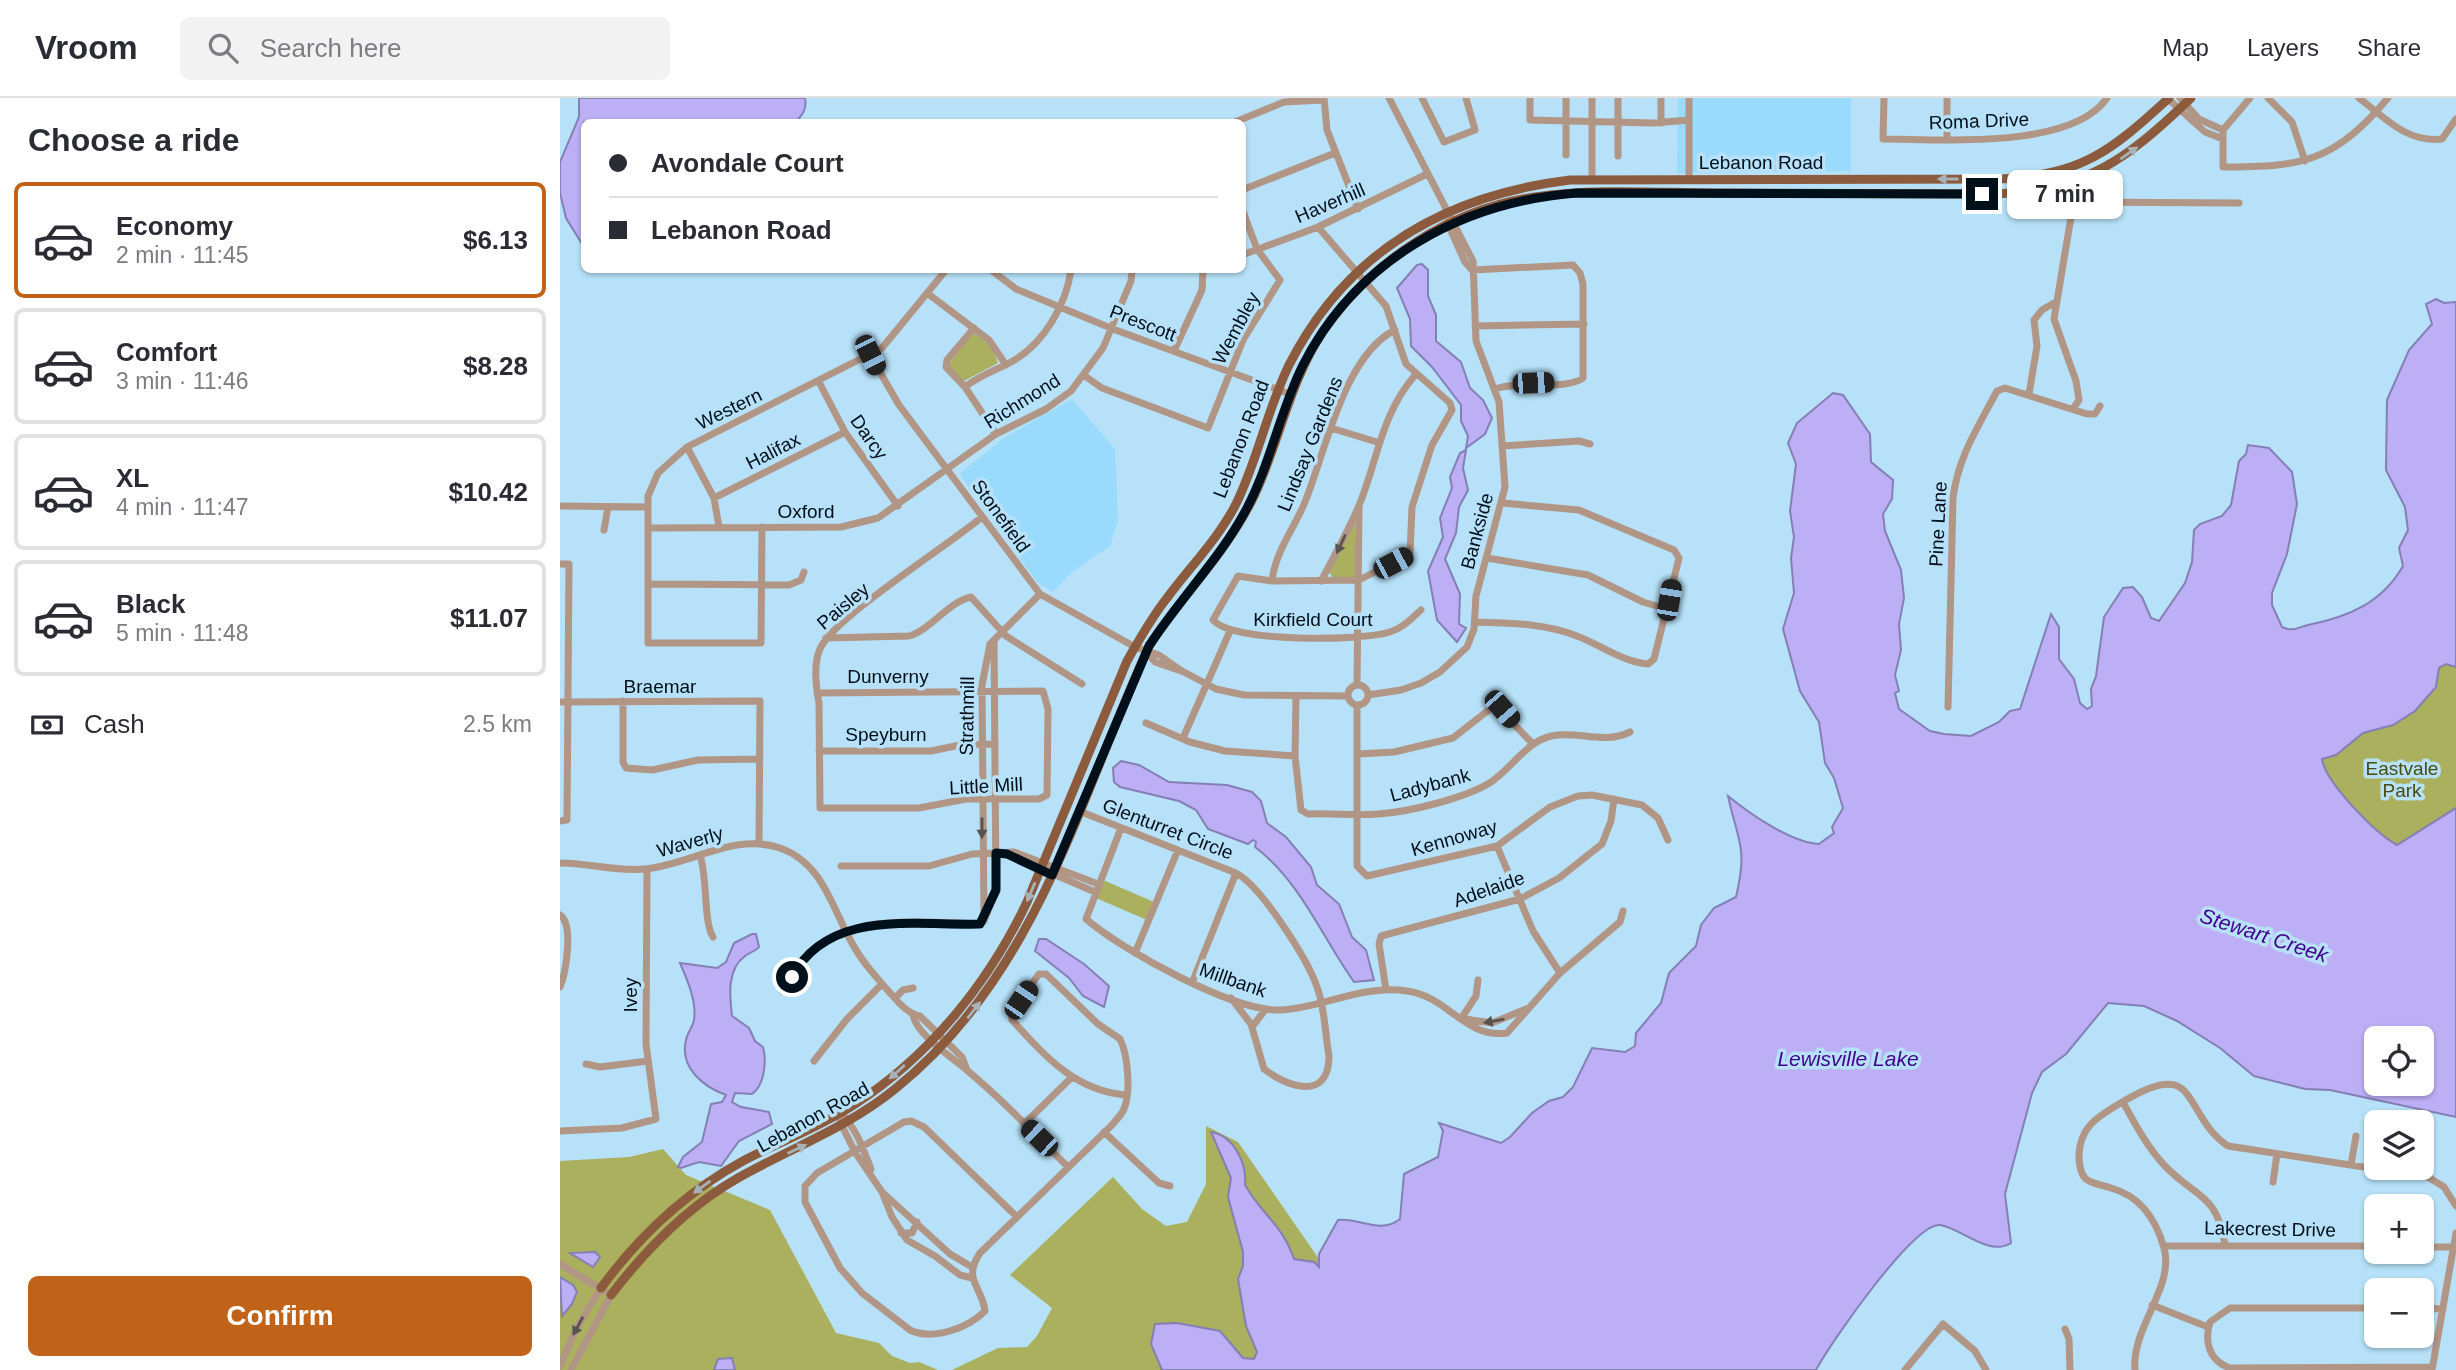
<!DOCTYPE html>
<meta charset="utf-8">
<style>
:root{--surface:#fff;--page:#f2f2f3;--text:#2b2b33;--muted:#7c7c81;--line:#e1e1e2;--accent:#c06217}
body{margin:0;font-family:Arial,sans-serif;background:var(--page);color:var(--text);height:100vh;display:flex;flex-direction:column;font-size:26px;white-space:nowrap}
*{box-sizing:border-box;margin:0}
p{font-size:23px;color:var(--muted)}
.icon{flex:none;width:38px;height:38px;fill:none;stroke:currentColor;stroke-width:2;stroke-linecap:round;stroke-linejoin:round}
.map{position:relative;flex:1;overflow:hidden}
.sheet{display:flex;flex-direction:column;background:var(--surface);width:560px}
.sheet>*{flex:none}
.top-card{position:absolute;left:21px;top:21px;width:665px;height:154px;border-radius:10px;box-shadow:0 2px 5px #0004;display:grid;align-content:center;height:154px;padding:0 28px;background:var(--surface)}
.tools{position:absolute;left:1804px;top:928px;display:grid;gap:14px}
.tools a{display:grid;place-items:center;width:70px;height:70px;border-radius:10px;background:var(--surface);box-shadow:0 2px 5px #0004;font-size:35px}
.end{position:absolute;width:32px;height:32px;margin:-16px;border:9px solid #00101b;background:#fff;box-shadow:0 0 0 4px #fff}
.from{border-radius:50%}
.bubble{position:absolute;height:49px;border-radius:10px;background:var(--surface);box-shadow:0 2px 5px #0004;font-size:23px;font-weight:600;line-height:49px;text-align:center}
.car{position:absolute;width:21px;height:42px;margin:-21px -10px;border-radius:9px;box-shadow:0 0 5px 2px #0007;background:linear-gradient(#222 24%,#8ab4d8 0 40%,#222 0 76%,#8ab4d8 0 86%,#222 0)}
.top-card b{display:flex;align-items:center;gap:24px;height:66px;font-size:26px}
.top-card b+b{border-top:2px solid var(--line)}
.top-card i{width:18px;height:18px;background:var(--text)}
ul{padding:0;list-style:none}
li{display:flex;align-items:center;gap:21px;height:116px;margin:0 14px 10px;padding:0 14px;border:4px solid var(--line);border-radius:10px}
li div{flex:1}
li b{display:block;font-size:26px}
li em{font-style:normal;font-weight:600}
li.on{border-color:var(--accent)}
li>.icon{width:63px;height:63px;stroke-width:1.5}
h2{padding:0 28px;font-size:32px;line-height:84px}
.pay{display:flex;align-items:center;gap:18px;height:77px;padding:0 28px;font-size:26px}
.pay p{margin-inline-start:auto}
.cta{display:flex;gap:14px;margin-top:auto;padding:14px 28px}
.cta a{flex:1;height:80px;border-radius:10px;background:var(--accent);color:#fff;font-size:28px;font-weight:600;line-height:80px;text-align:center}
header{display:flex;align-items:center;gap:42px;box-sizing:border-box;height:98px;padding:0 35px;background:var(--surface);border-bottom:2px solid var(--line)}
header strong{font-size:33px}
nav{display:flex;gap:38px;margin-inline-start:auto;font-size:24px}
.search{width:490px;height:63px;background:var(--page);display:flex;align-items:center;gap:18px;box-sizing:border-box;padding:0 24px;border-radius:10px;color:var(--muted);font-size:26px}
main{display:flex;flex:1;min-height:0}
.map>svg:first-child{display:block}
.built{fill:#9adafd}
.green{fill:#aab05d}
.water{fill:#bcaff5;stroke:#847fb4;stroke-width:2;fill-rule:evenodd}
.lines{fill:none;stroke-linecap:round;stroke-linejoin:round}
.minor{stroke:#b19585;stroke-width:7}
.major{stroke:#8c5b3d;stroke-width:9}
.oneway{fill:#a7b2b7}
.oneway2{fill:#585250}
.route{stroke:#00101b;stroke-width:9}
.labels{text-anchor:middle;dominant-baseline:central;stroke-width:7;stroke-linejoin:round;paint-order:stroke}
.street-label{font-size:19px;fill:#00101b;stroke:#b6e1f8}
.park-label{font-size:19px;fill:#484b11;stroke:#b6e1f8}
.water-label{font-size:21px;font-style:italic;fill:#430091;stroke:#b6e1f8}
</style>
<header>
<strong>Vroom</strong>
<div class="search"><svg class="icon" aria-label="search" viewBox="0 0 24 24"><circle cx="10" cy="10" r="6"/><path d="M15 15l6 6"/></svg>Search here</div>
<nav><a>Map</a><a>Layers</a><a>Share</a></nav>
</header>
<main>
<section class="sheet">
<h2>Choose a ride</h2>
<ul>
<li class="on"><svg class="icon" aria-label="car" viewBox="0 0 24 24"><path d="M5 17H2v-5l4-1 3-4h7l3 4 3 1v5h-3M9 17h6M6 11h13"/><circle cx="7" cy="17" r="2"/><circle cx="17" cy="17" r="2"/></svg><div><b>Economy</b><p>2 min · 11:45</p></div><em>$6.13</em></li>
<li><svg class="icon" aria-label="car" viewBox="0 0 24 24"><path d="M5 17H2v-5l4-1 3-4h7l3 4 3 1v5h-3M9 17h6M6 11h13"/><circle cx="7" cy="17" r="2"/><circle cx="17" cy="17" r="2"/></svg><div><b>Comfort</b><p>3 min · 11:46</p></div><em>$8.28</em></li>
<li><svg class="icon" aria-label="car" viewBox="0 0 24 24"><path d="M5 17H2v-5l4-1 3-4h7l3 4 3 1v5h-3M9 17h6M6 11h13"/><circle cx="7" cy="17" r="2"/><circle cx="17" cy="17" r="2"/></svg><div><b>XL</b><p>4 min · 11:47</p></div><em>$10.42</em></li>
<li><svg class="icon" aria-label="car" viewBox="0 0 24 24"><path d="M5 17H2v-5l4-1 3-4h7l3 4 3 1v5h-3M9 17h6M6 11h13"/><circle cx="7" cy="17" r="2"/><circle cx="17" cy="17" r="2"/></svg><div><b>Black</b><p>5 min · 11:48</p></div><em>$11.07</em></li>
</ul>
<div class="pay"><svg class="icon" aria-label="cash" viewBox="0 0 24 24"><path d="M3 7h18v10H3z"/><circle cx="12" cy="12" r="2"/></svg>Cash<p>2.5 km</p></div>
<div class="cta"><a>Confirm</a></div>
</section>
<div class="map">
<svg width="1896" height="1272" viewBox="0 0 1896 1272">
<rect width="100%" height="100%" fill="#b6e1f8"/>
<path class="built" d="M1118,0H1291V73L1117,75Z
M512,301L555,351L558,422L550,448L512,474L493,494L478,485L401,378V374L447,338Z"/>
<path class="green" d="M416,236L432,249L438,265L404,283L388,267L411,237Z
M795,421V480H773L769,474Z
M1886,566L1896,569V710L1837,747C1815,735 1765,684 1762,661L1776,657L1803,635L1833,627L1855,613L1879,570Z
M543,782L594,804L587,822L536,800Z
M646,1028L678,1044L795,1213L785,1272H392L438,1250L467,1249L477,1238L492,1210L450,1177L553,1079L582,1111L606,1128L627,1124L646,1086Z
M103,1051L126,1077L210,1112L276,1235L319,1245L332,1258L350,1265L359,1264L378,1272H0V1063L69,1059Z"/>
<path class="water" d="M19,0H245C247,11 243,16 236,24H24V149L6,120L0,95V64L19,19Z
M862,166L868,172V198L876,217V243L901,264L910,290L923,302L932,320L925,336L906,350L908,338L901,323V307L872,269L851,248L850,221L837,190L857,167Z
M1876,201L1884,205L1896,204V569L1886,566L1879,570L1876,589L1855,613L1833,627L1803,635L1776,657L1762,661C1765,684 1815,735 1837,747L1896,710V1019L1770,992L1745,991L1694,978L1660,950L1617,923L1584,908L1548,905L1506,956L1482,974L1472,995L1445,1096L1451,1145C1429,1159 1401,1130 1380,1127C1354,1124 1269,1247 1256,1272H602L591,1246L595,1226L617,1225L660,1233L683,1260L694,1261L697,1254L686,1228L678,1181L683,1168V1154L668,1099L671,1080L651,1034C675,1038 687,1067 685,1087C702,1117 722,1126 734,1161L754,1164L759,1169V1156L778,1122C799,1119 820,1137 840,1121L844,1076L878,1059L883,1033L879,1025L941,1045L950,1039L972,1015L989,1003L1003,999L1013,989L1032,950L1065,954L1075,948L1076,935L1101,905L1109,875L1136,848L1141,827L1154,810L1176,799C1188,749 1178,744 1168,698C1190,716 1232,745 1259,746L1274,735L1272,729L1283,710L1274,680L1265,665L1259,624L1240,593L1223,531L1234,495L1231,460L1234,439L1230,413L1236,366L1228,345L1237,325L1273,295L1283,297L1310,336L1311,364L1333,382L1332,401L1323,416L1325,433L1341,472L1344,500L1339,526L1341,552L1335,577L1339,593L1335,595L1339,611L1370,633L1384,636L1411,638L1439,624L1450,613L1460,611L1491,516L1499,529V561L1514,581L1520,605L1527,611L1532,608L1531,591L1536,578L1544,519L1563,490L1573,489L1582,499L1591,520L1599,523L1625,485L1632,464L1634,432L1640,426L1662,418L1671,407L1679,363L1686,356L1688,347L1709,350L1732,374L1737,406L1727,456L1712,495V507L1722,529C1734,534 1736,530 1748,527C1788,519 1822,505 1843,468L1839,450L1848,432L1845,409L1826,372L1827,302L1849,252L1872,226L1866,206ZM1816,940H1862V985H1816Z
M906,352L903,370L908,392L899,409L896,435L885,461L900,496L899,526L906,530L897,544L877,522L868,473L883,439L880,420L892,390L890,379L900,355Z
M561,663L579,667L609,684L667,687L692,694L701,703L707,725L726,739L751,769L757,787L779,806L792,839L806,852L814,882L794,884C762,839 740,783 695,749L696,744L693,742L688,746L648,731L636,712L619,703L560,689L554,684L553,670Z
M192,836H196L199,849C195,854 190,854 185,858C166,872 170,899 172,918L189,930L195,943L203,949C207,964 204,988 192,996L175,995L172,1004L181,1009L209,1014L212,1026L179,1043L161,1068L139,1064L121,1070L118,1069L123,1059L142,1044L151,1006L162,1004L166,997C144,989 119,970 126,942C127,935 133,929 134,922C137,904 127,881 120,865L157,870L166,864L174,845Z
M479,841H486L524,866L549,888L544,909L523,898L509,880L475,853Z
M35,1154L40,1159L33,1169L10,1155Z
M0,1179L13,1187L17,1194L12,1206L2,1218Z
M172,1260L175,1272H154L158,1261Z"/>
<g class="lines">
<path class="minor" d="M764,0L767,32L798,111
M862,0L884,44L915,32L906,0
M970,0V22L1093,25L1129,22
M1032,0V82
M1101,0V25
M1324,0L1323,41C1381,41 1511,52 1547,0
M1387,0V41
M1607,0L1645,34L1663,41
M1620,0L1639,21L1663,32
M1690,0L1663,32V69C1743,69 1774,64 1828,0
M1708,0L1732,24L1745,63
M1799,0C1825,20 1847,45 1882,41L1896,21
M675,24L724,4L764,2
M1006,57V0
M1058,58V0
M1505,73L1509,86L1511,119L1494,221L1516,283L1519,302L1513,311
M1129,81V0
M682,92L775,55
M1512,104L1679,105
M887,124L905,164L912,172
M758,129L826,208L846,266L890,305L892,312L872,347L852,409L850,456L799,482L712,483L678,478L653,522C673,545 801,543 830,534C843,530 852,520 861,512
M682,157L758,129L867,76
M431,172L456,191L553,231L730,296
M912,172L1013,167L1020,175L1023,186V280C1005,293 960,282 935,291
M367,195L429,242L446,267
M915,228L1024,226
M414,230L387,262L386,269L405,289L436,336
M614,253L642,192L643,172
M310,257L339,307L480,496L575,549L599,557L622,573L656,591L684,597L788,598
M525,278L542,290L648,330L683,242L720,182L697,151L682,111
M259,284L285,334L338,408
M405,289C420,277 437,272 453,263C484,245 506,207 511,172
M1469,296L1477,248L1474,222L1482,212L1494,205
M771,330L817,344
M942,348L1019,343L1030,346
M127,349L154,400L159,429
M154,400L285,334
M0,408L88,409
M202,429L201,545H88V398L98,375L127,349L322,250L386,172
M89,430L281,429L318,420L436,336L486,311L511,293L543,250L571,183L572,172
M44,432L48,409
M927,460L1028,477L1083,504L1107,511
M0,466H9L7,722L0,723
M712,483C715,454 734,431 745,404C765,355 784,257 835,232
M761,483C774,459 787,435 798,410C818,363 820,317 856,276
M89,486L229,487L241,482L244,474
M915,524C949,525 985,525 1017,538C1041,547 1062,564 1088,566L1094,561L1119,460L1114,452L1019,412L943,405
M266,540L349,538C372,531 388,504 411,499L446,538L522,586
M586,554L595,564L621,573
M797,587L799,409
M788 597a10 10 0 1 1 20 0a10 10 0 1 1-20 0Z
M257,595L483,593L488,611L487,697L479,701H406L359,710H260L259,605C256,589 253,566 260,551C273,520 389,447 422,419
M808,597L841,592L861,585L880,574L907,549L914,531L916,498L945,389L939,304L916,243L913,163L829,0
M736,598L735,658L741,712L748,716C771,715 795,718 818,716C849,714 906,700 931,684C952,670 966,644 991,638C1017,632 1044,647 1070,634
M63,603V664L66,670L92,672L138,662L200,661
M0,604L200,603L199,746
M797,607V768L807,778L937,748L990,709L1018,698L1032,697L1082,707L1098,720L1108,742
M1388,609L1393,400C1398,359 1418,329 1437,293L1445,290L1527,316H1535L1540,308
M586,625L630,644L665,653L735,658
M623,640L670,533
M259,653H371L400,647L435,646
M798,656L834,654L893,640L935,607L973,646
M519,713L676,775C701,788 748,862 757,889C765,910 765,936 769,958C769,1004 727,989 704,971L691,926L671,900
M561,730L526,821C562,852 675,915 722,912C765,909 803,886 847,893C888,898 905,941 947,935L1000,875L1060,824L1063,813
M937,748L973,833L1000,875
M447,756L535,794
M140,757C148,782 143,822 153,839
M0,765C29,765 56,774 85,771C131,767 173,734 220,750C263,765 272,810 292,845C302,864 317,880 331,896C339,905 348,916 360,918L402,959L407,972
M281,768H369L412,756L454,754L538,786
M0,817C14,826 6,874 0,889
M424,823L422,587L430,546L480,496
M424,823L436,791L434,543
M575,855L618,752
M632,885L676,775
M826,892L819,846L821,838L960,801L999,780L1042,746L1051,723L1054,701
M222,893C231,881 236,867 247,857C290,814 363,825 419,826L424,823
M335,900L343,892L353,890
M353,917C357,938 394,960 409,974C444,1003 476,1037 508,1069
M901,921L916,898L918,882
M905,921L932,925L966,911
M692,929L705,912
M254,963L287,921L322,886
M26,966L40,969L88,963
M1563,1004C1575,1026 1587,1049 1605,1068C1637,1101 1657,1095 1665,1147
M280,1014C296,1030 303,1050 311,1071
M280,1024L295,1054L322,1094L332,1119L347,1142L375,1158L400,1177L412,1180
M464,1026L511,980
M0,1033L62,1030L96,1021L86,946L87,771
M544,1034L599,1085L610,1088
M1791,1067L1796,1038
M1713,1084L1717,1056
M322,1094L390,1156L412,1169
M457,1119L364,1029L351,1023L344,1024L257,1075L245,1088V1104L280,1170L302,1195L350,1232C373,1243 408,1230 425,1213C422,1188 402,1182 420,1155L550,1029C555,1023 561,1018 564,1011C571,994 568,957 560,941L538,926L486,876H479L451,915L452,922C485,958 515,993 566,997
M341,1135H352L357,1124
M1604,1148H1816
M1862,1149H1894
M0,1166L51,1197L11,1272
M1592,1207L1648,1229
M1816,1210H1670L1650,1224C1644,1244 1649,1263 1670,1270L1872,1269
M1862,1210L1883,1211
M1505,1231L1509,1241L1510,1272
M0,1268L17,1229L41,1190
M1345,1272L1383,1226L1415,1253L1426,1272
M1575,1272C1571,1230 1615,1189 1604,1150C1596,1121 1580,1098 1551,1090C1543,1087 1532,1086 1526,1081C1520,1076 1520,1068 1519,1061C1518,1028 1539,1018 1564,1003C1641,957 1621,1016 1668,1048L1868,1079L1884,1089L1896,1108
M1872,1272L1896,1135"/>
<path class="major" d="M41,1190C79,1138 126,1094 183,1063C219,1044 258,1030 292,1008C369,959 428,886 467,804L567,563C579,542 591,520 607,500C630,469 658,441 676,406C698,361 707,312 729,267C787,153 886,97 1010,82L1439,81C1522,77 1550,54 1609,0
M51,1197C87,1150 127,1109 178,1080C231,1050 287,1030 335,991C476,878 517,706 589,548C623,496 668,453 695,396C720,342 730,282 764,232C813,162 891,111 975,99C1037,90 1103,95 1165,95C1256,95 1347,96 1437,96C1529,91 1567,61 1631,0"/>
</g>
<defs><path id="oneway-solid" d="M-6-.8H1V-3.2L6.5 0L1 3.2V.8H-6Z" transform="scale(1.75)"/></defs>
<g class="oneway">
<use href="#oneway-solid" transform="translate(1569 55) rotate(-35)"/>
<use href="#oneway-solid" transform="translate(1388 81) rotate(-180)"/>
<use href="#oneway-solid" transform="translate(471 794) rotate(113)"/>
<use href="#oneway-solid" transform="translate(414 912) rotate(-52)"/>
<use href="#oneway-solid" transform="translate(337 974) rotate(138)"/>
<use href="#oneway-solid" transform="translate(237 1051) rotate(-25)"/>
<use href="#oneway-solid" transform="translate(142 1089) rotate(144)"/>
</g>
<g class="oneway2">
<use href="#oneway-solid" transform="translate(781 446) rotate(115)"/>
<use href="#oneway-solid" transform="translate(422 730) rotate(90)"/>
<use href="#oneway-solid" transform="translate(934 923) rotate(170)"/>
<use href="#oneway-solid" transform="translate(18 1228) rotate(118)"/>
</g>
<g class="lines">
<path class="route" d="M232,879C269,810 355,828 420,826L436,792V755L447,756L492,777L589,548C620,500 661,460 687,410C711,364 720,313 743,267C797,161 902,104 1017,95L1422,96"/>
</g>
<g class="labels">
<g class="street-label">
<text transform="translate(1419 23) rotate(-2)">Roma Drive</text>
<text x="1201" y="64">Lebanon Road</text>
<text transform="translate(770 105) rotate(-23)">Haverhill</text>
<text transform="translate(583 225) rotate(21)">Prescott</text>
<text transform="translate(676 230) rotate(-62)">Wembley</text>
<text transform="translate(462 303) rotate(-32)">Richmond</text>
<text transform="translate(169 311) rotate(-26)">Western</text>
<text transform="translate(309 339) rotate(55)">Darcy</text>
<text transform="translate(681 341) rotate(-69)">Lebanon Road</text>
<text transform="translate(750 346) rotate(-68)">Lindsay Gardens</text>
<text transform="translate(213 353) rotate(-27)">Halifax</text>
<text x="246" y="413">Oxford</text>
<text transform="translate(441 418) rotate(54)">Stonefield</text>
<text transform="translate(1378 426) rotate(-87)">Pine Lane</text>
<text transform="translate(917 433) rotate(-75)">Bankside</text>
<text transform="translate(283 508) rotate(-40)">Paisley</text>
<text x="753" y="521">Kirkfield Court</text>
<text x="328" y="578">Dunverny</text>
<text x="100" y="588">Braemar</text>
<text transform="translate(407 618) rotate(-89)">Strathmill</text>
<text x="326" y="636">Speyburn</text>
<text transform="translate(870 687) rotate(-15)">Ladybank</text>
<text transform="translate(426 688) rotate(-3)">Little Mill</text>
<text transform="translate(608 731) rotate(21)">Glenturret Circle</text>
<text transform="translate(894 740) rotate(-16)">Kennoway</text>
<text transform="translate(130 744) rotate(-16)">Waverly</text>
<text transform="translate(929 791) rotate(-19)">Adelaide</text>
<text transform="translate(673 882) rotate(19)">Millbank</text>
<text transform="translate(70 897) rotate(-90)">Ivey</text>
<text transform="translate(253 1019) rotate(-29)">Lebanon Road</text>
<text transform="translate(1710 1131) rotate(1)">Lakecrest Drive</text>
</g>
<g class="park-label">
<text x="1842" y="670">Eastvale<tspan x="1842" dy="22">Park</tspan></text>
</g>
<g class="water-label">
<text transform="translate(1704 837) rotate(18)">Stewart Creek</text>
<text x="1288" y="960">Lewisville Lake</text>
</g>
</g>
</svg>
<div class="tools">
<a><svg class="icon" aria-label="locate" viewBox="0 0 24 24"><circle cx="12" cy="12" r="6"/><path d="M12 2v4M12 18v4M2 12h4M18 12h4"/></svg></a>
<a><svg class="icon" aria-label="layers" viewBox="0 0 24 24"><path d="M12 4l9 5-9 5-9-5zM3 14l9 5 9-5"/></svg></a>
<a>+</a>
<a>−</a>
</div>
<i class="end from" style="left:232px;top:879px"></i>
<i class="end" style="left:1422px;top:96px"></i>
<div class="bubble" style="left:1447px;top:72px;width:116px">7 min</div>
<i class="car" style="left:310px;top:257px;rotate:154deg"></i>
<i class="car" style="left:973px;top:285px;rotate:88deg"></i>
<i class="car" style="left:833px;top:465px;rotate:62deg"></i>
<i class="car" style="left:1109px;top:502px;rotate:10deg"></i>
<i class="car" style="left:942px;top:611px;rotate:139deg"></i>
<i class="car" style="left:461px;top:902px;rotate:34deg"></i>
<i class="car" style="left:479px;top:1040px;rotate:314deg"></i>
<div class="top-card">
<b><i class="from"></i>Avondale Court</b>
<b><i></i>Lebanon Road</b>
</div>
</div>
</main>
